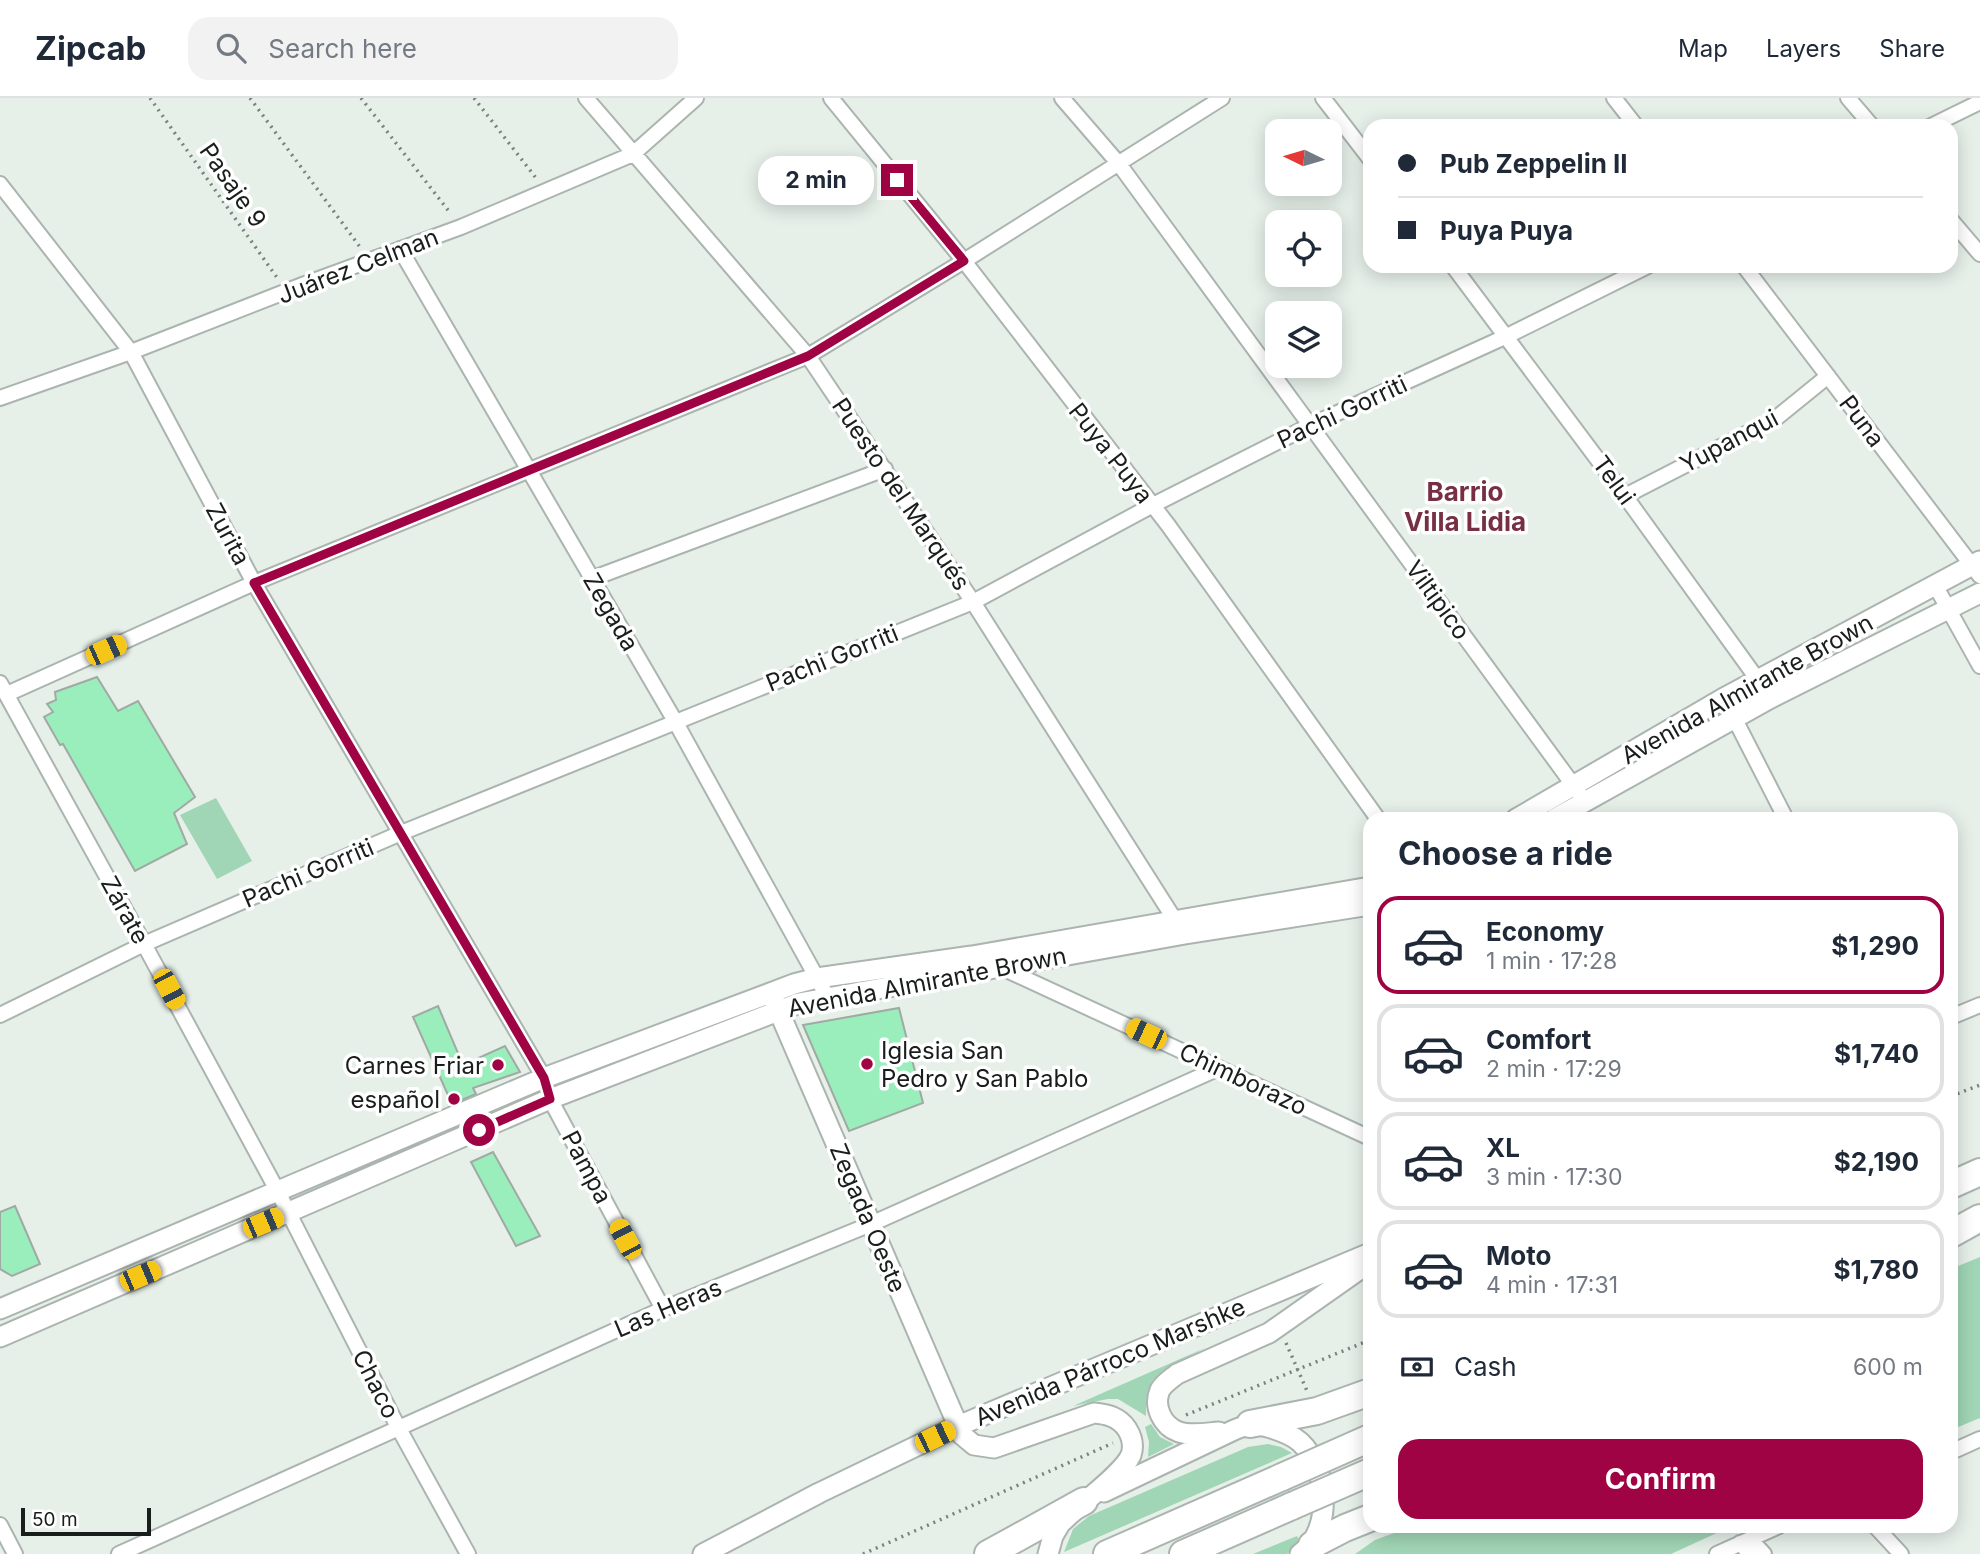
<!DOCTYPE html>
<meta charset="utf-8">
<style>
:root{--surface:#fff;--page:#f2f2f3;--text:#1f2937;--muted:#747a83;--line:#e0e1e3;--accent:#a00343}
body{margin:0;font-family:Inter,sans-serif;background:var(--page);color:var(--text);height:100vh;display:flex;flex-direction:column;font-size:26px;white-space:nowrap}
*{box-sizing:border-box;margin:0}
p{font-size:23px;color:var(--muted)}
.icon{flex:none;width:38px;height:38px;fill:none;stroke:currentColor;stroke-width:2;stroke-linecap:round;stroke-linejoin:round}
.map{position:relative;flex:1;overflow:hidden}
.side{position:absolute;left:1363px;top:714px;width:595px;height:721px;display:flex;flex-direction:column;background:var(--surface);border-radius:21px;box-shadow:0 4px 18px #0003}
.side>*{flex:none}
.banner{position:absolute;left:1363px;top:21px;width:595px;height:154px;border-radius:21px;box-shadow:0 4px 18px #0003;display:grid;align-content:center;height:154px;padding:0 35px;background:var(--surface)}
.needle{width:46px;rotate:275deg}
.tools{position:absolute;left:1265px;top:21px;display:grid;gap:14px}
.tools a{display:grid;place-items:center;width:77px;height:77px;border-radius:14px;background:var(--surface);box-shadow:0 4px 18px #0003;font-size:35px}
.scale{position:absolute;left:21px;bottom:18px;width:130px;box-sizing:border-box;padding-left:7px;border:4px solid #191d1b;border-top:0;font-size:19px;line-height:24px;white-space:nowrap;color:#191d1b;-webkit-text-stroke:5px #fff;paint-order:stroke}
.end{position:absolute;width:32px;height:32px;margin:-16px;border:9px solid #a00343;background:#fff;box-shadow:0 0 0 4px #fff}
.from{border-radius:50%}
.bubble{position:absolute;height:49px;border-radius:21px;background:var(--surface);box-shadow:0 4px 18px #0003;font-size:23px;font-weight:700;line-height:49px;text-align:center}
.car{position:absolute;width:21px;height:42px;margin:-21px -10px;border-radius:9px;box-shadow:0 0 5px 2px #0007;background:linear-gradient(#f5c518 24%,#345 0 40%,#f5c518 0 76%,#345 0 86%,#f5c518 0)}
.banner b{display:flex;align-items:center;gap:24px;height:66px;font-size:26px}
.banner b+b{border-top:2px solid var(--line)}
.banner i{width:18px;height:18px;background:var(--text)}
ul{padding:0;list-style:none}
li{display:flex;align-items:center;gap:21px;height:98px;margin:0 14px 10px;padding:0 21px;border:4px solid var(--line);border-radius:21px}
li div{flex:1}
li b{display:block;font-size:26px}
li em{font-style:normal;font-weight:700}
li.on{border-color:var(--accent)}
li>.icon{width:63px;height:63px;stroke-width:1.5}
h2{padding:0 35px;font-size:32px;line-height:84px}
.pay{display:flex;align-items:center;gap:18px;height:77px;padding:0 35px;font-size:26px}
.pay p{margin-inline-start:auto}
.button{display:flex;gap:14px;margin-top:auto;padding:14px 35px}
.button a{flex:1;height:80px;border-radius:21px;background:var(--accent);color:#fff;font-size:28px;font-weight:700;line-height:80px;text-align:center}
header{display:flex;align-items:center;gap:42px;box-sizing:border-box;height:98px;padding:0 35px;background:var(--surface);border-bottom:2px solid var(--line)}
header strong{font-size:33px}
nav{display:flex;gap:38px;margin-inline-start:auto;font-size:24px}
.search{width:490px;height:63px;background:var(--page);display:flex;align-items:center;gap:18px;box-sizing:border-box;padding:0 24px;border-radius:21px;color:var(--muted);font-size:26px}
.map>svg:first-child{display:block}
.green{fill:#a0d5b5}
.building{fill:#9aeebc;stroke:#a0a9a3;stroke-width:2}
.lines{fill:none;stroke-linecap:round;stroke-linejoin:round}
.street-casing{stroke:#abb4ae;stroke-width:18}
.secondary-casing{stroke:#abb4ae;stroke-width:23}
.highway-casing{stroke:#abb4ae;stroke-width:30}
.path{stroke:#7b827d;stroke-width:3.5;stroke-dasharray:2 5;stroke-linecap:butt}
.street{stroke:#fff;stroke-width:14}
.secondary{stroke:#fff;stroke-width:19}
.highway{stroke:#fff;stroke-width:26}
.highway-bridge-casing{stroke:#abb4ae;stroke-width:30;stroke-linecap:butt}
.highway-bridge{stroke:#fff;stroke-width:26}
.route{stroke:#a00343;stroke-width:9}
.poi-dot{fill:#a00343;stroke:#fff;stroke-width:2.5}
.labels{text-anchor:middle;dominant-baseline:central;stroke-width:7;stroke-linejoin:round;paint-order:stroke}
.street-label{font-size:24px;fill:#191d1b;stroke:#fff}
.poi-label{font-size:24px;fill:#191d1b;stroke:#fff;text-anchor:end}
.neighbourhood-label{font-size:26px;font-weight:bold;fill:#773041;stroke:#fff}
</style>
<header>
<strong>Zipcab</strong>
<div class="search"><svg class="icon" aria-label="search" viewBox="0 0 24 24"><circle cx="10" cy="10" r="6"/><path d="M15 15l6 6"/></svg>Search here</div>
<nav><a>Map</a><a>Layers</a><a>Share</a></nav>
</header>
<div class="map">
<svg width="1980" height="1456" viewBox="0 0 1980 1456">
<rect width="100%" height="100%" fill="#e6f0e9"/>
<path class="green" d="M216,700L252,763L217,781L180,717Z
M1980,1159V1320L1951,1332V1171Z
M1205,1250C1191,1258 1160,1270 1151,1285C1146,1294 1146,1309 1146,1318L1118,1301H1108L1073,1308Z
M1151,1326L1160,1339L1174,1346L1148,1359L1149,1344L1145,1329Z
M1268,1346L1281,1349L1292,1355L1064,1454L1073,1431L1089,1418L1248,1349Z
M1413,1428H1732L1671,1456H1355L1375,1442Z
M1297,1438L1299,1442L1296,1448L1287,1456H1253Z"/>
<path class="building" d="M97,579L118,613L138,603L195,699L174,715L187,746L135,773L63,646L60,647L44,619L53,614L47,606L56,602L55,594Z
M438,908L463,967L505,948L520,974L473,990L476,996L452,1006L413,919Z
M899,910L923,1005L849,1033L803,927Z
M493,1054L540,1138L516,1148L471,1064Z
M15,1108L40,1166L12,1178L0,1171V1114Z"/>
<g class="lines">
<defs>
<path id="street" d="M586,0L808,258L973,504L1180,830
M831,0L964,163L1168,427L1378,721
M1062,0L1119,66L1579,695
M1323,0L1370,61
M1614,0L1636,28
M1848,0L1872,28
M1931,28L1980,4
M0,86L131,254L254,485L544,980L550,1001L663,1211
M1951,122L1980,156
M400,151L675,623L828,900
M1453,168L1625,398L1758,582L1769,601
M1744,168L1980,478
M0,300L131,254L305,186L461,129L633,56L696,0
M1625,398L1775,321L1828,278
M591,481L885,371
M1935,487L1980,568
M0,585L144,846L278,1094L398,1329L468,1456
M7,596L254,485L808,258L964,163L1222,0
M1724,600L1786,721
M1000,869L1370,1040
M0,917L144,846L401,735L973,504L1151,408L1311,327L1507,238L1648,168
M1951,919L1980,907
M1951,1354L1980,1341
M0,1427L15,1456
M1875,1428L1901,1456
M1750,1441L1764,1456
M1740,1445L1750,1456
M119,1456L663,1211L871,1126L1219,970
M1717,1456L1779,1428"/>
<path id="secondary" d="M1516,721L1724,600L1980,463
M1554,721L1769,601L1980,495
M774,902L962,1337L974,1347L994,1350L1094,1315C1107,1316 1119,1319 1127,1331C1132,1339 1134,1348 1131,1357C1123,1376 1077,1408 1060,1426L1053,1438L1048,1456
M0,1211L544,980L794,886L817,880L972,858L1370,789
M0,1239L550,1001L799,905L1185,836L1370,807
M1219,1334C1206,1335 1191,1338 1179,1334C1162,1328 1153,1308 1160,1292C1164,1285 1171,1281 1177,1276L1269,1235L1370,1164
M1104,1394L1234,1332C1239,1330 1244,1328 1249,1327C1256,1326 1264,1328 1271,1330C1281,1333 1292,1337 1300,1344C1328,1370 1334,1432 1300,1456
M703,1456L819,1395L958,1328L1370,1155"/>
<path id="highway" d="M1951,1087L1980,1074
M1951,1136L1980,1120
M1250,1326L1317,1313L1370,1294
M1312,1447L1345,1430L1370,1420
M988,1456L1084,1403
M1107,1456L1282,1379
M1183,1456L1292,1408"/>
</defs>
<use href="#street" class="street-casing"/>
<use href="#secondary" class="secondary-casing"/>
<use href="#highway" class="highway-casing"/>
<path class="path" d="M150,0L278,181
M250,0L360,149
M361,0L451,116
M474,0L536,80
M1951,998L1980,987
M1286,1245L1308,1295
M1186,1317L1370,1242
M863,1456L1113,1345"/>
<use href="#street" class="street"/>
<use href="#secondary" class="secondary"/>
<use href="#highway" class="highway"/>
<defs>
<path id="highway-bridge" d="M1282,1379L1370,1340
M1292,1408L1370,1374"/>
</defs>
<use href="#highway-bridge" class="highway-bridge-casing"/>
<use href="#highway-bridge" class="highway-bridge"/>
</g>
<g class="lines">
<path class="route" d="M479,1032L550,1001L544,980L254,485L808,258L964,163L897,82"/>
</g>
<g class="poi-dot">
<circle cx="867" cy="966" r="7"/>
<circle cx="498" cy="967" r="7"/>
<circle cx="454" cy="1001" r="7"/>
</g>
<g class="labels">
<g class="street-label">
<text transform="translate(233 87) rotate(55)">Pasaje 9</text>
<text transform="translate(358 168) rotate(-21)">Juárez Celman</text>
<text transform="translate(1342 314) rotate(-25)">Pachi Gorriti</text>
<text transform="translate(1862 323) rotate(53)">Puna</text>
<text transform="translate(1729 343) rotate(-28)">Yupanqui</text>
<text transform="translate(1111 355) rotate(52)">Puya Puya</text>
<text transform="translate(1614 382) rotate(54)">Telui</text>
<text transform="translate(901 396) rotate(56)">Puesto del Marqués</text>
<text transform="translate(228 436) rotate(62)">Zurita</text>
<text transform="translate(1438 502) rotate(54)">Viltipico</text>
<text transform="translate(611 514) rotate(60)">Zegada</text>
<text transform="translate(832 560) rotate(-22)">Pachi Gorriti</text>
<text transform="translate(1747 591) rotate(-29)">Avenida Almirante Brown</text>
<text transform="translate(308 775) rotate(-23)">Pachi Gorriti</text>
<text transform="translate(125 812) rotate(61)">Zárate</text>
<text transform="translate(927 884) rotate(-11)">Avenida Almirante Brown</text>
<text transform="translate(1243 981) rotate(25)">Chimborazo</text>
<text transform="translate(587 1069) rotate(62)">Pampa</text>
<text transform="translate(868 1120) rotate(67)">Zegada Oeste</text>
<text transform="translate(668 1210) rotate(-23)">Las Heras</text>
<text transform="translate(1110 1264) rotate(-23)">Avenida Párroco Marshke</text>
<text transform="translate(376 1286) rotate(63)">Chaco</text>
</g>
<g class="poi-label">
<text x="881" y="952" text-anchor="start">Iglesia San<tspan x="881" dy="28">Pedro y San Pablo</tspan></text>
<text x="484" y="967">Carnes Friar</text>
<text x="440" y="1001">español</text>
</g>
<g class="neighbourhood-label">
<text x="1465" y="393">Barrio<tspan x="1465" dy="30">Villa Lidia</tspan></text>
</g>
</g>
</svg>
<div class="tools">
<a><svg class="needle" viewBox="-14 -14 28 28"><path d="M0-13l5 13h-10z" fill="#e53935"/><path d="M0 13l5-13h-10z" fill="#747a83"/></svg></a>
<a><svg class="icon" aria-label="locate" viewBox="0 0 24 24"><circle cx="12" cy="12" r="6"/><path d="M12 2v4M12 18v4M2 12h4M18 12h4"/></svg></a>
<a><svg class="icon" aria-label="layers" viewBox="0 0 24 24"><path d="M12 4l9 5-9 5-9-5zM3 14l9 5 9-5"/></svg></a>
</div>
<div class="scale">50 m</div>
<i class="end from" style="left:479px;top:1032px"></i>
<i class="end" style="left:897px;top:82px"></i>
<div class="bubble" style="left:758px;top:58px;width:116px">2 min</div>
<i class="car" style="left:106px;top:552px;rotate:66deg"></i>
<i class="car" style="left:169px;top:891px;rotate:152deg"></i>
<i class="car" style="left:1146px;top:936px;rotate:295deg"></i>
<i class="car" style="left:263px;top:1125px;rotate:67deg"></i>
<i class="car" style="left:625px;top:1141px;rotate:332deg"></i>
<i class="car" style="left:140px;top:1178px;rotate:67deg"></i>
<i class="car" style="left:935px;top:1339px;rotate:64deg"></i>
<div class="banner">
<b><i class="from"></i>Pub Zeppelin II</b>
<b><i></i>Puya Puya</b>
</div>
<section class="side">
<h2>Choose a ride</h2>
<ul>
<li class="on"><svg class="icon" aria-label="car" viewBox="0 0 24 24"><path d="M5 17H2v-5l4-1 3-4h7l3 4 3 1v5h-3M9 17h6M6 11h13"/><circle cx="7" cy="17" r="2"/><circle cx="17" cy="17" r="2"/></svg><div><b>Economy</b><p>1 min · 17:28</p></div><em>$1,290</em></li>
<li><svg class="icon" aria-label="car" viewBox="0 0 24 24"><path d="M5 17H2v-5l4-1 3-4h7l3 4 3 1v5h-3M9 17h6M6 11h13"/><circle cx="7" cy="17" r="2"/><circle cx="17" cy="17" r="2"/></svg><div><b>Comfort</b><p>2 min · 17:29</p></div><em>$1,740</em></li>
<li><svg class="icon" aria-label="car" viewBox="0 0 24 24"><path d="M5 17H2v-5l4-1 3-4h7l3 4 3 1v5h-3M9 17h6M6 11h13"/><circle cx="7" cy="17" r="2"/><circle cx="17" cy="17" r="2"/></svg><div><b>XL</b><p>3 min · 17:30</p></div><em>$2,190</em></li>
<li><svg class="icon" aria-label="car" viewBox="0 0 24 24"><path d="M5 17H2v-5l4-1 3-4h7l3 4 3 1v5h-3M9 17h6M6 11h13"/><circle cx="7" cy="17" r="2"/><circle cx="17" cy="17" r="2"/></svg><div><b>Moto</b><p>4 min · 17:31</p></div><em>$1,780</em></li>
</ul>
<div class="pay"><svg class="icon" aria-label="cash" viewBox="0 0 24 24"><path d="M3 7h18v10H3z"/><circle cx="12" cy="12" r="2"/></svg>Cash<p>600 m</p></div>
<div class="button"><a>Confirm</a></div>
</section>
</div>
